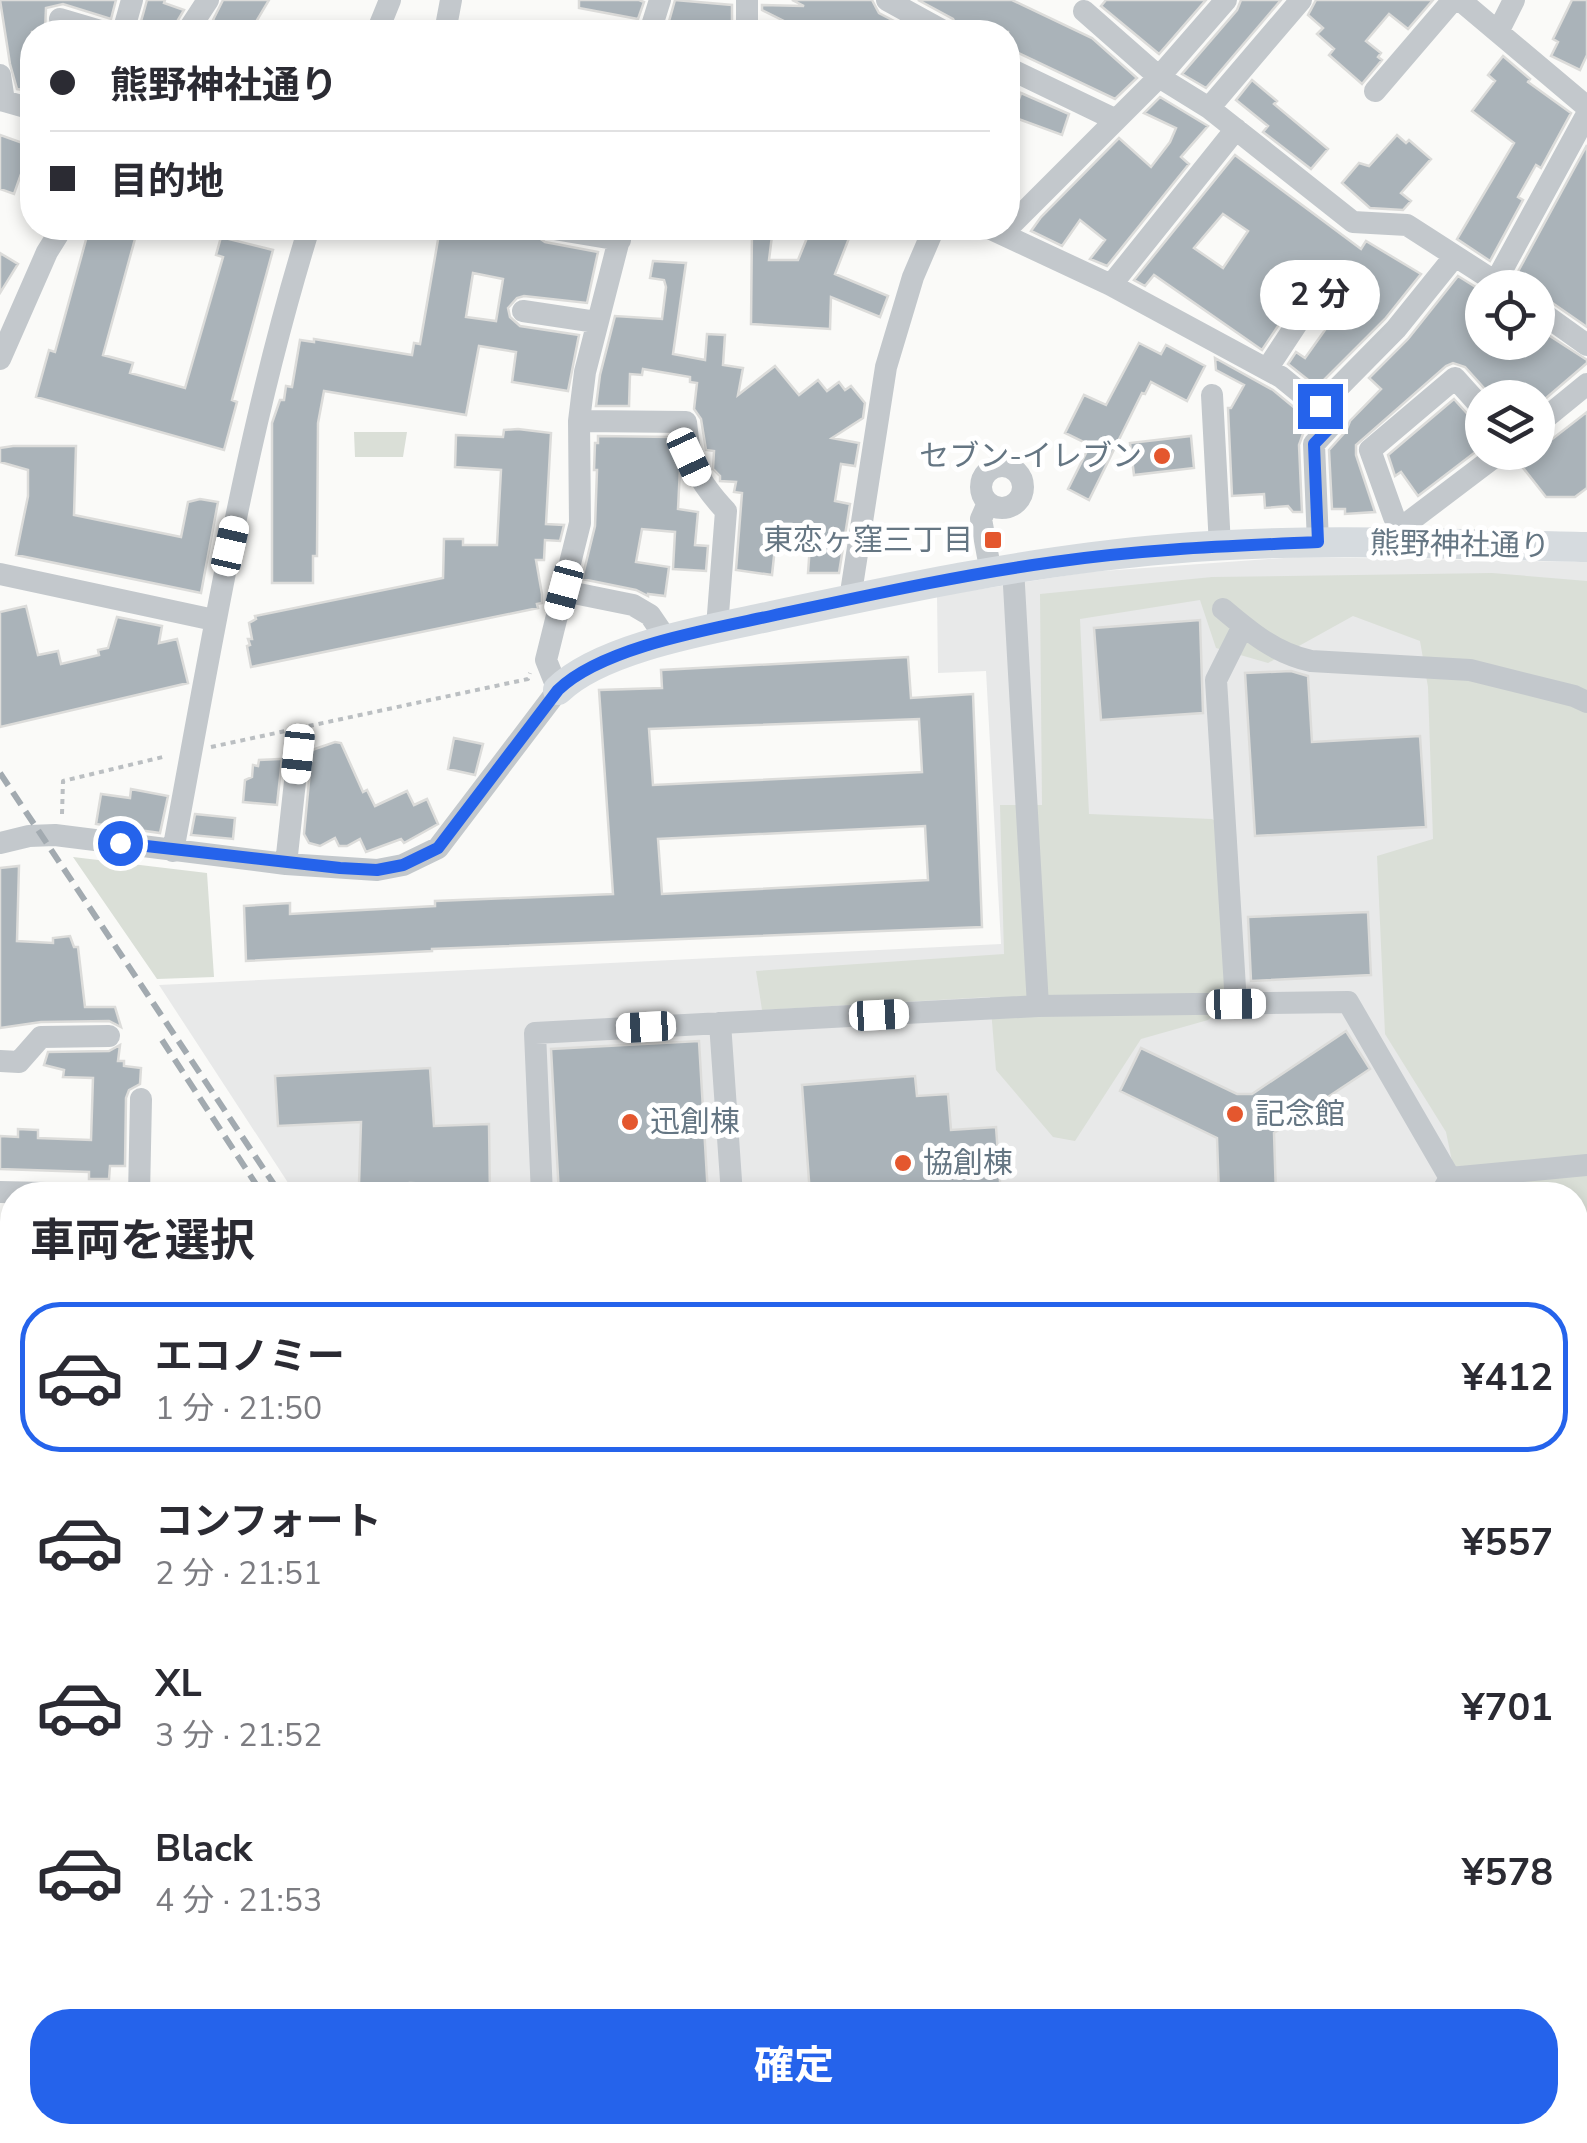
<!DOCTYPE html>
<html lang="ja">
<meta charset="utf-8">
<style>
:root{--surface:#fff;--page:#f7f7f7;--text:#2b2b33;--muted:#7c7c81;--line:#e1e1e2;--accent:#2563eb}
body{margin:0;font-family:"Nunito Sans","Noto Sans JP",sans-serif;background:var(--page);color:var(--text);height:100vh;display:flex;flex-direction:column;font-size:38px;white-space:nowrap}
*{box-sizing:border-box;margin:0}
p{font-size:32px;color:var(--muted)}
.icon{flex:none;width:55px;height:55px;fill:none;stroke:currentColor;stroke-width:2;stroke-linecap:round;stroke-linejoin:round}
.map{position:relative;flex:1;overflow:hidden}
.panel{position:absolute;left:0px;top:1182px;width:1588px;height:962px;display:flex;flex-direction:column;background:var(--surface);border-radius:40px 40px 0 0;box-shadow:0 5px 15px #0003}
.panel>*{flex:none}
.hud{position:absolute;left:20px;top:20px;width:1000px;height:220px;border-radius:40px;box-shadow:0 5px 15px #0003;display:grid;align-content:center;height:220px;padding:0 30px;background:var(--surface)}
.tools{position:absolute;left:1465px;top:270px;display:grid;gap:20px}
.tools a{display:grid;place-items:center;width:90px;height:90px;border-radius:50%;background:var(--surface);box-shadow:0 5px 15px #0003;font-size:50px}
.end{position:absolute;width:45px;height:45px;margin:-22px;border:12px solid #2563eb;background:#fff;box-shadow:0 0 0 5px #fff}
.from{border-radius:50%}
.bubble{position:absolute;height:70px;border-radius:35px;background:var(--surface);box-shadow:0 5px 15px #0003;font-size:32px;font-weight:700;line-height:70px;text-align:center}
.car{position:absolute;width:30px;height:60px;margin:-30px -15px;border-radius:12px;box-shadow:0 0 8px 2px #0007;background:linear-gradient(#fff 24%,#345 0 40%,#fff 0 76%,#345 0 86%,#fff 0)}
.hud b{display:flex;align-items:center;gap:35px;height:95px;font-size:38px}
.hud b+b{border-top:2px solid var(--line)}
.hud i{width:25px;height:25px;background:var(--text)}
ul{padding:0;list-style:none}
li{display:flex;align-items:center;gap:30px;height:150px;margin:0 20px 15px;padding:0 10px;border:5px solid transparent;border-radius:40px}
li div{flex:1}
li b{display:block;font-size:38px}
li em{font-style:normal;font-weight:700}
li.on{border-color:var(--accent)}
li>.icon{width:90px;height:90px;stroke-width:1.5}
h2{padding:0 30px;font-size:45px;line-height:120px}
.button{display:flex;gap:20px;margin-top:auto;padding:20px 30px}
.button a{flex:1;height:115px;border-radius:40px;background:var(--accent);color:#fff;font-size:40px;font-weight:700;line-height:115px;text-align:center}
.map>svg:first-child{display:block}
.built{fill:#e8e9e9}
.green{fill:#dadfd7}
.water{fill:#bbc7cb}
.building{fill:#aab3b9;stroke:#dcdcda;stroke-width:2.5;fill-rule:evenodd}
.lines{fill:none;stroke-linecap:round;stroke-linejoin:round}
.path{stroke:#bbbfc2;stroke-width:4;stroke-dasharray:5 5;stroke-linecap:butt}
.minor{stroke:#c3c8cc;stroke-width:22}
.major{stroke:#d6dbdf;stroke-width:30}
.rail{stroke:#a2aab0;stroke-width:6;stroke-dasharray:15 8;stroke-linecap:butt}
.route{stroke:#2563eb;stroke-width:12}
.poi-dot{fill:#e4572e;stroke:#fff;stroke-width:4}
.labels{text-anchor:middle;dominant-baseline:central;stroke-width:10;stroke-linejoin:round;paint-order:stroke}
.poi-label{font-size:30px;fill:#657683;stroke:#fff;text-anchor:start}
.street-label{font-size:30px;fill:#657683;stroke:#fff}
</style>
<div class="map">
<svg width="1587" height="2143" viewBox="0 0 1587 2143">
<rect width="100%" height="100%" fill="#fafaf8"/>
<path class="built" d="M1298,557L1587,562V2143H1180L1150,2133L1575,2132V1195H296L159,985L1001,944L986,671L938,673L937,596L1089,572Z"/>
<path class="green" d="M354,432H407L403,457H355Z
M1492,573L1587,581V1855L1575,1857V1195H1459L1446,1132L1385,1034L1377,856L1433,839L1428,687L1420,641L1353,616L1268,663L1216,648L1200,600L1080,619L1089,814L1212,819L1236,833L1244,986L1208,1020L1141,1039L1075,1141L1053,1137L996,1070L990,997L762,1010L756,971L1004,954L1000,805H1042L1040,594L1212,577Z
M73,857L207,873L214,977L157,979Z
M1587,1940V2143H1230L1199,2133L1575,2132V1945Z"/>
<path class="water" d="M1587,1855V1940L1575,1945V1857Z"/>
<path class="building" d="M0,0H116L111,19L63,4L46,8L45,32H32V91L17,89L10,64Z
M147,0H165L164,3L184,10L172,30L153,24L152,29L140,25Z
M223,0H269L250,32H231L213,20Z
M579,0H639L644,2L638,19L579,8Z
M675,0L732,5V32H666Z
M792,0H872L879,13L915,32H786L790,24L762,10V5L804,6Z
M918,0H1012L1092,38L1137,78L1115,99L1008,48V32H960L953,19Z
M1106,0H1206L1159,54L1101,6Z
M1241,0H1281L1206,88L1182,74L1237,10Z
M1316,0H1433L1408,29L1389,14L1366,41L1381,53L1378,57L1382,60L1362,84L1329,55L1334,49L1317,34L1323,28L1308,15Z
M1572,0H1587V55L1580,70L1551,56L1558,42L1553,39Z
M1503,56L1530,79L1528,82L1571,113L1541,168L1536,165L1518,197L1523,200L1490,261L1457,239L1514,143L1472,111L1495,81L1488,75Z
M1252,80L1277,101L1274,104L1328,149L1311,169L1263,132L1268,126L1236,100Z
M1021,93L1069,114L1062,135L1013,117Z
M1160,97L1208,126L1181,157L1189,164L1107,266L1090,259L1105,240L1080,220L1062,246L1031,231L1041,217L1119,138L1151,167L1170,142L1176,128L1144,113Z
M0,135L31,146L14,194L0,189Z
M1397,135L1406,143L1409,140L1431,159L1401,193L1411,201L1403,210L1370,208L1342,183L1359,163L1369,166Z
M1587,145V327L1538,293V288H1520L1515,277Z
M1235,155L1361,249L1366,241L1421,274L1385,319L1317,387L1288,364L1296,352L1305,358L1325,330L1313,323L1305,309L1290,308L1262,350L1154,275L1145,286L1134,280ZM1223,214L1248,231L1223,268L1194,248Z
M94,228H138L103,355L133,363L130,373L185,388L223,257L216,255L221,237L273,250L232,400L237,402L224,450L36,397L49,350L55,352L87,236L92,238Z
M440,228H525L545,242L598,252L587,303L524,296L517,298L508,308L510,317L520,326L579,335L568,391L512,382L516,352L479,346L466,415L324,391L318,423L317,556H313V583H272V423L280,400H284L286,386L292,387L300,340L314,342V339L412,355L414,343L420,344ZM473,273L503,279L496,321L466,317Z
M752,228H773L769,260H798L811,228H853L835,274L888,296L880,317L831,297L830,329L751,324Z
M0,253L18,264L0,293Z
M653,261L686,263L673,354L705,360L707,334L725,335L723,365L743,368L738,395L775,366L799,395L818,380L827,391L839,382L845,390L851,386L865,403L863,418L832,438L859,443L855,466L841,464L835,501L850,504L839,573H808L810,545L776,538L772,575L736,570L742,493L734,492L736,482L720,481V476L713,469L714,451L706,450L701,419L694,409L697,383L690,382V377L643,369L642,375L630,374L629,406H596L600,375L615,316L662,319L666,287L664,280L650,278Z
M1458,276L1482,291V342H1538L1539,329L1587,360V363L1538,405V398H1493L1465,367L1453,363L1446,366L1356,445V455L1375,512L1345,514V509H1332L1329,450L1346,431L1350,421L1381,389L1369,378L1408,339Z
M1139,343L1161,354L1166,345L1205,366L1187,401L1151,382L1145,394L1142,393L1089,500L1068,489L1090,445L1065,433L1084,395L1106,405Z
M1215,358L1273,390L1313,423L1303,434L1299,445L1302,512H1293L1288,506L1265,508L1264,494L1232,496L1228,408H1231L1244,385L1216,370Z
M1454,399L1472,419L1482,423V447L1418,496L1401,472L1395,476L1388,455Z
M1587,412V488L1575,497H1546L1520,464Z
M518,429L551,433L546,524L564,525L560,541L545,540L544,560H536L542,594V603L537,604L538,608L251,667L247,646L250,645L248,639H252L249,623L256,619L255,616L443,578L444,539H463V545H497L501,470L455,467L456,435L503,437L504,430Z
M598,436L673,437L680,469L678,509L698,512L695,545L708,546L706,571L673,569L675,532L642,529L636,562L669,567L665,596L648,594V596L636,590L582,579L595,526L597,470H594L595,443H598Z
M1191,436L1194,468L1134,475L1130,443Z
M13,446H76L74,515L181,537L188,502L200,499L218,502L201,593L16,555L28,496V470L0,462V448Z
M26,606L38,655L58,651L61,664L99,655L98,650L108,648L117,617L162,626L159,643L177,639L188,683L0,727V612Z
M1200,620L1203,713L1101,720L1094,628Z
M908,657L911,698L973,694L982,927L432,949V951L246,961L244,906L290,903V914L435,906V901L613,894L599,690L662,688L661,670ZM919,719L922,772L653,785L649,729ZM925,826L928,880L662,894L658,839Z
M1291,671L1308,676L1312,742L1420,736L1426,827L1255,836L1245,673Z
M454,738L483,744L475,775L448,769Z
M335,742L341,743L363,792L367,790L375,806L407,791L414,805L427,799L438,824L404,843L401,839L366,852L360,839L347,846H339L335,838L320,846L309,843L304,834L312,750Z
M280,759H282L277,805L243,802L245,780L252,777L253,765L258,766L259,760Z
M131,789L168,796L160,833L96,824L101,794L130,798Z
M195,814L235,818L233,839L191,835Z
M19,866L17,941L53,943V938L70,936L74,947H78L85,1007H115L121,1027L109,1021L41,1022L0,1028V868Z
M1368,912L1371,975L1251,981L1248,917Z
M1346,1031L1370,1069L1274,1133L1276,1195H1219L1217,1138L1120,1091L1141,1048L1237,1094H1252Z
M699,1041L708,1195H559L551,1049Z
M120,1045L118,1061H124V1066L141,1068L140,1084L129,1090L126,1098L125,1166H110L109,1179H89V1172L0,1169V1136L18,1137V1129L38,1130V1138L91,1140L93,1078L63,1077L64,1070L44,1065L48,1052L109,1051Z
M430,1068L434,1126L489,1124L490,1195H467V1185L410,1183L411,1195H369L368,1184H359L361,1122L278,1126L275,1076Z
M915,1076L917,1096L948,1094L951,1130L996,1127L1001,1195H810L802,1085Z"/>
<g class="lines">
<path class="path" d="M211,747L528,679L530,673
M62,814L63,781L167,756
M1575,1727L1587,1722
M1575,1837L1587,1830
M1575,2058L1584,2050L1583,2009L1587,2004
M42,2143L67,2132"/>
<path class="minor" d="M887,0L945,32
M1460,0L1587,107
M1084,11L1159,77L1209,108L1353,222L1407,225L1505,288
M60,19L104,32
M123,32L132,0
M187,32L208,0
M377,32L390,0
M445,32L451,0
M650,32L660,0
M747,32V0
M1498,32L1514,0
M1008,68L1114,119
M0,75L4,101L32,109
M1375,91L1453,0
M1209,108L1301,0
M548,228L620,240
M989,228L1111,285L1281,377L1335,421L1314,444L1318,543
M1003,233L1159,77L1226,0
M1496,281L1587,114
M1111,285L1236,129
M1538,310L1587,345
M523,311L596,322
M0,359L47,252L62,228
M1267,369L1298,322
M1212,395L1220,546
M1320,406L1396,329L1454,257
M579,421L686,422C690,464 697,480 726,511L717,627
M1538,424L1587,384
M981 487a21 21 0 1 1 42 0a21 21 0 1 1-42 0Z
M988,503L981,519L991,573
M1402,527L1394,517L1370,450L1455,378L1482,408
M1401,539L1402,527L1501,452
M0,574L214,620
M564,591L633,605L650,615L667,640
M850,599L886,367L913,277L934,228
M1223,609C1250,632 1275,653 1311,661L1470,670L1574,696L1587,702
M0,843L29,836L55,835L286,864L377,870L403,865L438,848L558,690L546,660L580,523L579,421L585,372L622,228
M173,851C212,642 246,431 309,228
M286,864L298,754
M1236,1004L1216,680L1243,626
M1038,1006L1348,1002L1450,1178
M720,1023L732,1195
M0,1061L19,1062L41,1037L109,1036
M0,1192L139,1195L141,1099
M542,1195L535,1033L1038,1006L1013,568
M1440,1195L1450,1178L1587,1165
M0,1308L12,1313
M0,1386L12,1367
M0,1603L12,1608
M0,1911L12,1918
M0,2046L12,2057
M122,2132L149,2143
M716,2132L717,2143
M801,2132L802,2143
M906,2132L922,2143
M1131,2132L1160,2143
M565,2143L582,2132"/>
<path class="major" d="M558,690C602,647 712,629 772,616C903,588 1035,560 1169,549C1308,537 1448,544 1587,547"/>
<path class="rail" d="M0,773L281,1195
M162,1040L263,1195
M1033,2132L1055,2143"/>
</g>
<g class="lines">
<path class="route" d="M120,843L340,868L377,870L403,865L438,848L558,690C602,647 711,629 771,616C865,596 959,575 1054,562C1142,549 1230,546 1318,542L1314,444L1336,421L1320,406"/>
</g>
<g class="poi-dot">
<circle cx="1162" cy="456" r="10"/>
<rect x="983" y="530" width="20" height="20" rx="5"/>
<circle cx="1235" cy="1114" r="10"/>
<circle cx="630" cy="1122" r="10"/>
<circle cx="903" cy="1163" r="10"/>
</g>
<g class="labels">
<g class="poi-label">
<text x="1142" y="456" text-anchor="end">セブン-イレブン</text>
<text x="973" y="540" text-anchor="end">東恋ヶ窪三丁目</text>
<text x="1255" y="1114">記念館</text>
<text x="650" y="1122">迅創棟</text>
<text x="923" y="1163">協創棟</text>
</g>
<g class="street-label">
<text transform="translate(1460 545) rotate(1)">熊野神社通り</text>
</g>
</g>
</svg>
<div class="tools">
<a><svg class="icon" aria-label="locate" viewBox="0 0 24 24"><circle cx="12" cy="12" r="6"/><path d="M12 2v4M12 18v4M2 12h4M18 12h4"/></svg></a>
<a><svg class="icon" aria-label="layers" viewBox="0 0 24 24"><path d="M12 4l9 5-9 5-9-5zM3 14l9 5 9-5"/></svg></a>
</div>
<i class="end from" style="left:120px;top:843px"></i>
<i class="end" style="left:1320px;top:406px"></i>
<div class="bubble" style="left:1260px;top:260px;width:120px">2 分</div>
<i class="car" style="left:689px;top:457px;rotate:155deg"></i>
<i class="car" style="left:230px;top:546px;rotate:13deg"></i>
<i class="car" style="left:564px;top:590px;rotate:195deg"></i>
<i class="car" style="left:298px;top:754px;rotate:186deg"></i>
<i class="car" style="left:1236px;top:1004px;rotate:89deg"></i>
<i class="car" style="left:879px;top:1015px;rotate:87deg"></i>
<i class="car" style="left:646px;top:1027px;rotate:267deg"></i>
<div class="hud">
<b><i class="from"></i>熊野神社通り</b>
<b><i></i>目的地</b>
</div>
<section class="panel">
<h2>車両を選択</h2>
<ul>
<li class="on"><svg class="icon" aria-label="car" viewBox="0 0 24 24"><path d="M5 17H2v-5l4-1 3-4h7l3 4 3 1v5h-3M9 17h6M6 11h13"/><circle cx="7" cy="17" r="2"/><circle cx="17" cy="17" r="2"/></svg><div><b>エコノミー</b><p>1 分 · 21:50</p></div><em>¥412</em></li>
<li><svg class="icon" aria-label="car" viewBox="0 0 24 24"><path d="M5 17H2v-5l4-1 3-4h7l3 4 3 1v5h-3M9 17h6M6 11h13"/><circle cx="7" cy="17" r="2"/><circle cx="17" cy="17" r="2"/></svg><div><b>コンフォート</b><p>2 分 · 21:51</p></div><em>¥557</em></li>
<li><svg class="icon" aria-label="car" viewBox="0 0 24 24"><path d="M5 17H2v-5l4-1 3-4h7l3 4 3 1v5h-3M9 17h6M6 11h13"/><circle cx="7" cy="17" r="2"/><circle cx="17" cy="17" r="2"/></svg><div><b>XL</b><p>3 分 · 21:52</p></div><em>¥701</em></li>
<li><svg class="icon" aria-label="car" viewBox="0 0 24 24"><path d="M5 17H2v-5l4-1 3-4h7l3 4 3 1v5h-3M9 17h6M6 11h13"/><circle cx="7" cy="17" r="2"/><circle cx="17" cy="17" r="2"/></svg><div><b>Black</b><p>4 分 · 21:53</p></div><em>¥578</em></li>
</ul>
<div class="button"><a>確定</a></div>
</section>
</div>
